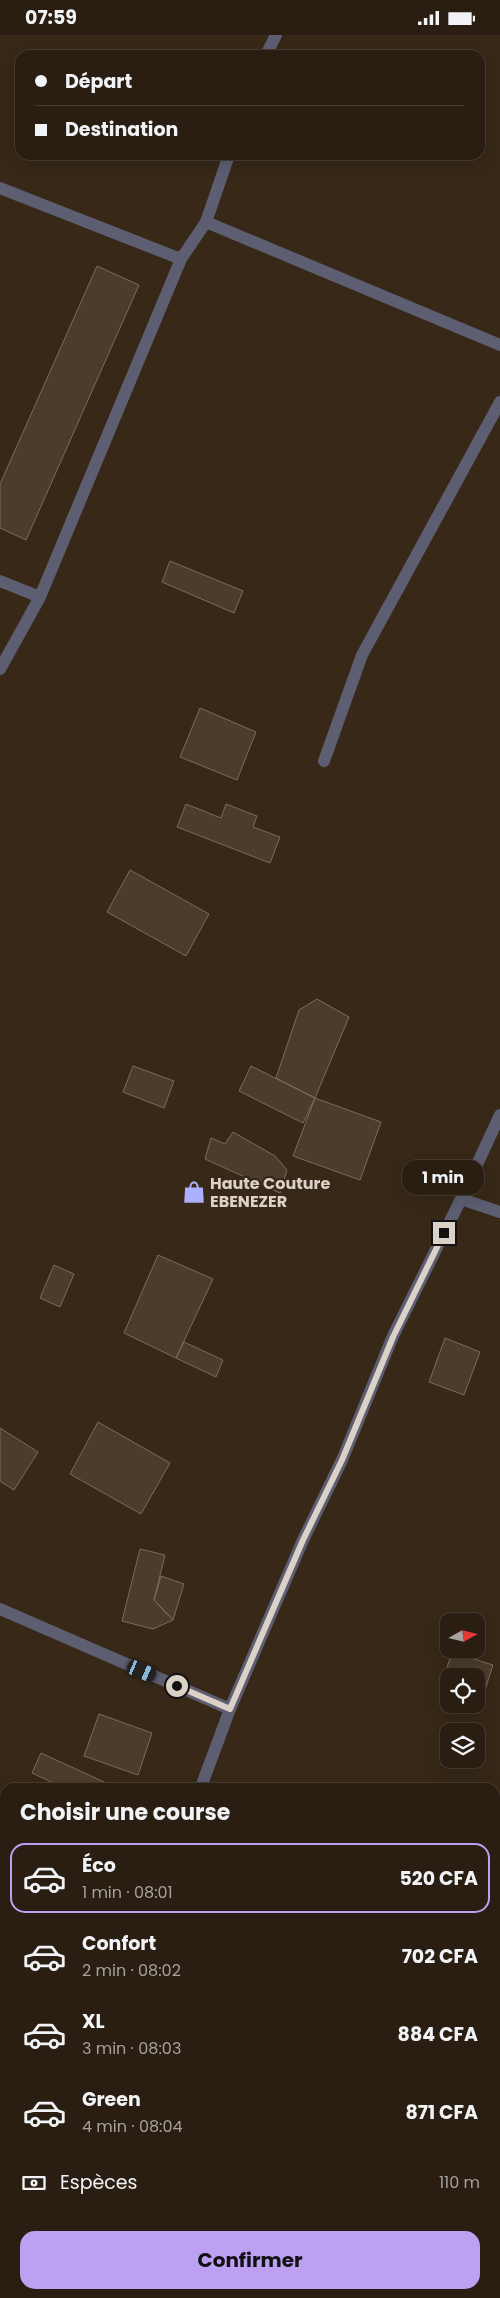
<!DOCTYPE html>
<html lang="fr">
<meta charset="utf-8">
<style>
:root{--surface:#291e11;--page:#31271a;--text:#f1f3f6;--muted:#a5a29f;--line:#453c31;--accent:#bca0f2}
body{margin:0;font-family:Poppins,sans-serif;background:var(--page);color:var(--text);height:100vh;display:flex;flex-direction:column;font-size:19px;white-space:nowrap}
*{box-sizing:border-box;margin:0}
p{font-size:16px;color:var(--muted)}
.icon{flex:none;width:28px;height:28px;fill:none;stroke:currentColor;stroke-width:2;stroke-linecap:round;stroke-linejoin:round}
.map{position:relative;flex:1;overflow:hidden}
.details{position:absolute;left:0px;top:1748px;width:500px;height:516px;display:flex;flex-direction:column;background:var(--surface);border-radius:15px 15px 0 0;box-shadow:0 5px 20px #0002,0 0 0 1px var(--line)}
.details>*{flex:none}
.hud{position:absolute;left:15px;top:15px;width:470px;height:110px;border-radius:15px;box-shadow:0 5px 20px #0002,0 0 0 1px var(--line);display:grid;align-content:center;height:110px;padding:0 20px;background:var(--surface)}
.needle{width:32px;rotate:82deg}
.fabs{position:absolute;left:440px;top:1578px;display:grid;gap:10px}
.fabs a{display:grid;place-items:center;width:45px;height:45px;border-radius:10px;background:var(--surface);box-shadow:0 5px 20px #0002,0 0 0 1px var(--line);font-size:25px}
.end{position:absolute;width:22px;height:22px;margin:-11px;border:6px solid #dbd1c7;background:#111;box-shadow:0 0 0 2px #111}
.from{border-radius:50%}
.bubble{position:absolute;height:35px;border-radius:15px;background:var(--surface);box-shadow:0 5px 20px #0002,0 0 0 1px var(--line);font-size:16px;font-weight:700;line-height:35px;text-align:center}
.car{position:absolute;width:15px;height:30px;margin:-15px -8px;border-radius:6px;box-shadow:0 0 4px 1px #0007;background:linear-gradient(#222 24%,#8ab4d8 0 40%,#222 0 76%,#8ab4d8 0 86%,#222 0)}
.hud b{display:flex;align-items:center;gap:18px;height:48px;font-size:19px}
.hud b+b{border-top:1px solid var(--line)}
.hud i{width:12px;height:12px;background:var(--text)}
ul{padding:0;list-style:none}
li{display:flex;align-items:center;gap:15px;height:70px;margin:0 10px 8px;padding:0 10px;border:2px solid transparent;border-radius:15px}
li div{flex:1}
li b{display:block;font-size:19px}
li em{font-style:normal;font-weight:700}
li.on{border-color:var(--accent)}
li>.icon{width:45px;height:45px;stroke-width:1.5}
h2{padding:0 20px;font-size:22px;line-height:60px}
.pay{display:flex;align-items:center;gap:12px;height:55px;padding:0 20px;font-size:19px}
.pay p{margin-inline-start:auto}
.action{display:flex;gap:10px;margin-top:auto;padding:10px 20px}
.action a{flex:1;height:58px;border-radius:15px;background:var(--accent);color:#111;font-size:20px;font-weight:700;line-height:58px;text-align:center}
.status{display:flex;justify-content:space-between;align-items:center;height:35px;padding:0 25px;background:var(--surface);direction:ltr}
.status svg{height:14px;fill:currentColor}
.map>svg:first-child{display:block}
.building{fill:#4c3c2b;stroke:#7c6c59}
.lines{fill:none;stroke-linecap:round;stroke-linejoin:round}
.minor{stroke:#5d5e72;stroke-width:12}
.route{stroke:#dbd1c7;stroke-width:6}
.labels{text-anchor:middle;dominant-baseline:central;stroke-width:4.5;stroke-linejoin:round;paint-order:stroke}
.poi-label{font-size:16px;font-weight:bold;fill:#dbd1c7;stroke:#372817;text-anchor:start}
</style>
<div class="status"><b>07:59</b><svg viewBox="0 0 49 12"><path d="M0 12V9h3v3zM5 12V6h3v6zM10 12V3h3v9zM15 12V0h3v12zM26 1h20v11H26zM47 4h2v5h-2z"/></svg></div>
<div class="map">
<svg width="500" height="2263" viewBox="0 0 500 2263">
<rect width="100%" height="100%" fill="#372817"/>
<path class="building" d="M97,231L139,250L26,505L0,493V449Z
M170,526L243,556L234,578L162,547Z
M200,673L256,697L237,745L180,722Z
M186,769L221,783L226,769L257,781L253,792L280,802L270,828L177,792Z
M130,835L209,879L186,921L107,877Z
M317,964L349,982L315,1063L276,1043L299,975Z
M133,1031L174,1046L164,1073L123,1057Z
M251,1031L315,1063L303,1088L239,1056Z
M315,1063L381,1087L360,1145L293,1121Z
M233,1097L275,1121L287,1135L280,1158L205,1124L211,1103L225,1109Z
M158,1220L213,1244L176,1323L124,1298Z
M54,1230L74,1239L60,1272L40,1263Z
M445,1303L480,1317L464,1360L429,1347Z
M184,1307L223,1325L216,1342L176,1323Z
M98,1387L170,1428L141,1479L70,1439Z
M0,1393L38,1417L14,1455L0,1446Z
M140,1514L165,1520L154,1565L173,1585L153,1594L122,1586Z
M161,1541L184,1549L173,1585L154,1565Z
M452,1617L493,1630L484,1658L476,1655V1641H449V1646L443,1645Z
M99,1679L152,1698L138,1740L84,1721Z
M41,1718L115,1752H62L32,1738Z
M500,1974V1998L495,2002V1978Z"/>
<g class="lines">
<path class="minor" d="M266,20L276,0
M0,153L181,224
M206,187L500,310
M0,546L40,562
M0,634L40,562L181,224L206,187L229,120
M324,726L362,620L500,367
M461,1164L500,1177
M0,1574L230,1674
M201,1752L230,1674L303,1505L342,1425L393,1301L461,1164L500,1080
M0,1904L5,1906
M495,2049L500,2045
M495,2139L500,2144
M0,2247L5,2249
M34,2259L47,2263
M6,2263L7,2259
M383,2263L387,2259"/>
</g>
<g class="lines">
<path class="route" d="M177,1651L230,1674L303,1505L342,1425L393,1302L444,1198"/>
</g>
<defs>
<symbol id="shop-bare" viewBox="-9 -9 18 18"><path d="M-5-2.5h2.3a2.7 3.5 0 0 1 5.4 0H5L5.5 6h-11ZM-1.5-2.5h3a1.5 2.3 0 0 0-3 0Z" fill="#acaffb" stroke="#372817" stroke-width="2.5" paint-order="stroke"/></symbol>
</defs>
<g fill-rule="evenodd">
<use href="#shop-bare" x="178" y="1141" width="32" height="32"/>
</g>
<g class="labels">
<g class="poi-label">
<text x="210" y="1148">Haute Couture<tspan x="210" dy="18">EBENEZER</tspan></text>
</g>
</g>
</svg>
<div class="fabs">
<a><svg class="needle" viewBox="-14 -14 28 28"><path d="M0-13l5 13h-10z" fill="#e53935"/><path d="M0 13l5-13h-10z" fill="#a5a29f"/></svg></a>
<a><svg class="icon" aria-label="locate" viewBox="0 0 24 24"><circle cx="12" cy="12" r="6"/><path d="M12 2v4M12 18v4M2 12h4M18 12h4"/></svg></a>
<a><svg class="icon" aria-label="layers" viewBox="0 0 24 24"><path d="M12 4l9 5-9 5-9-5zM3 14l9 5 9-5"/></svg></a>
</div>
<i class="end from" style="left:177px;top:1651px"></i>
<i class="end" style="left:444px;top:1198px"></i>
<div class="bubble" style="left:402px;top:1125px;width:82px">1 min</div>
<i class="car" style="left:142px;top:1636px;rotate:113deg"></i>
<div class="hud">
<b><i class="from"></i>Départ</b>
<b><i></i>Destination</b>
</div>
<section class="details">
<h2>Choisir une course</h2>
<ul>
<li class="on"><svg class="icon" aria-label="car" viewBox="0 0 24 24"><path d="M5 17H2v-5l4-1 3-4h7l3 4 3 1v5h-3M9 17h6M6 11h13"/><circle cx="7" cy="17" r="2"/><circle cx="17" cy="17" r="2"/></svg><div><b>Éco</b><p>1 min · 08:01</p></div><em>520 CFA</em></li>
<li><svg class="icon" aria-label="car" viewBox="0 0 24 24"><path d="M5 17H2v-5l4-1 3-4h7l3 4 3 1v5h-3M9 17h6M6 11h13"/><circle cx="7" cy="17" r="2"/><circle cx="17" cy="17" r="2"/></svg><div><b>Confort</b><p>2 min · 08:02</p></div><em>702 CFA</em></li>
<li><svg class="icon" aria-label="car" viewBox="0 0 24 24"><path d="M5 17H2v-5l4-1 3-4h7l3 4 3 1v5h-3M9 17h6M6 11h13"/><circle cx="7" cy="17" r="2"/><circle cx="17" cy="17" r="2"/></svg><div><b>XL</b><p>3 min · 08:03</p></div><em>884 CFA</em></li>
<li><svg class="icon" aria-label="car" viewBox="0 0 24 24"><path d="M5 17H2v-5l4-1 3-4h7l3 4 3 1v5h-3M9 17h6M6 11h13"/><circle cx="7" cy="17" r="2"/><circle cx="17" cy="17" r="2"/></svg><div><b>Green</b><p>4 min · 08:04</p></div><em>871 CFA</em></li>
</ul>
<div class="pay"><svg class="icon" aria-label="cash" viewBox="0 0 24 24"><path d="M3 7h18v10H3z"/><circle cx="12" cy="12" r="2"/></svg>Espèces<p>110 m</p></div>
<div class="action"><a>Confirmer</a></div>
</section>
</div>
